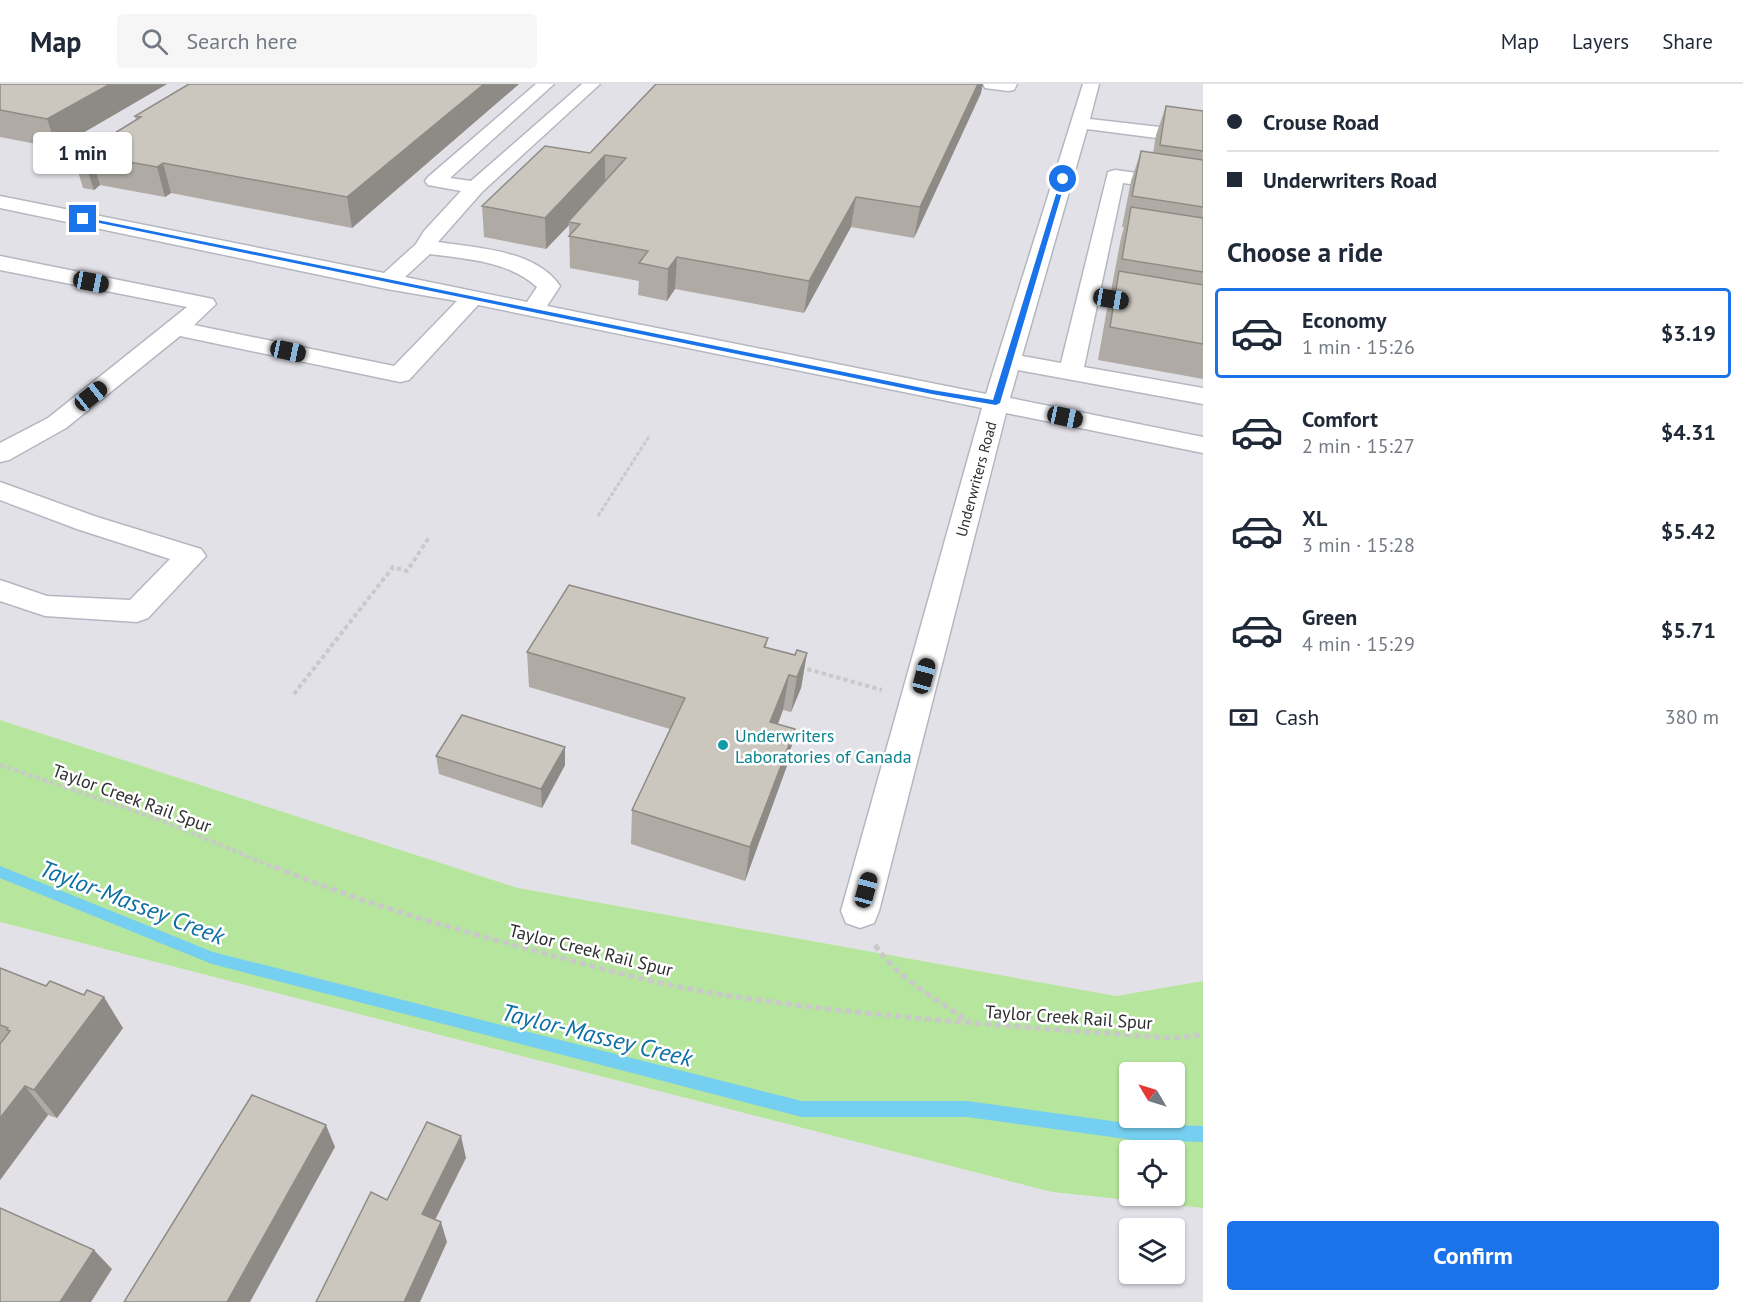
<!DOCTYPE html>
<meta charset="utf-8">
<style>
:root{--surface:#fff;--page:#f6f6f7;--text:#1f2937;--muted:#747a83;--line:#e0e1e3;--accent:#1a73e8}
body{margin:0;font-family:"PT Sans",sans-serif;background:var(--page);color:var(--text);height:100vh;display:flex;flex-direction:column;font-size:22px;white-space:nowrap}
*{box-sizing:border-box;margin:0}
p{font-size:20px;color:var(--muted)}
.icon{flex:none;width:33px;height:33px;fill:none;stroke:currentColor;stroke-width:2;stroke-linecap:round;stroke-linejoin:round}
.map{position:relative;flex:1;overflow:hidden}
.drawer{display:flex;flex-direction:column;background:var(--surface);width:540px}
.drawer>*{flex:none}
.top-card{display:grid;align-content:center;height:132px;padding:0 24px;background:var(--surface)}
.needle{width:39px;rotate:308deg}
.controls{position:absolute;left:1119px;top:978px;display:grid;gap:12px}
.controls a{display:grid;place-items:center;width:66px;height:66px;border-radius:6px;background:var(--surface);box-shadow:0 2px 4px #0004;font-size:30px}
.end{position:absolute;width:27px;height:27px;margin:-14px;border:8px solid #1a73e8;background:#fff;box-shadow:0 0 0 3px #fff}
.from{border-radius:50%}
.bubble{position:absolute;height:42px;border-radius:6px;background:var(--surface);box-shadow:0 2px 4px #0004;font-size:20px;font-weight:600;line-height:42px;text-align:center}
.car{position:absolute;width:18px;height:36px;margin:-18px -9px;border-radius:8px;box-shadow:0 0 4px 2px #0007;background:linear-gradient(#222 24%,#8ab4d8 0 40%,#222 0 76%,#8ab4d8 0 86%,#222 0)}
.top-card b{display:flex;align-items:center;gap:21px;height:57px;font-size:22px}
.top-card b+b{border-top:2px solid var(--line)}
.top-card i{width:15px;height:15px;background:var(--text)}
ul{padding:0;list-style:none}
li{display:flex;align-items:center;gap:18px;height:90px;margin:0 12px 9px;padding:0 12px;border:3px solid transparent;border-radius:6px}
li div{flex:1}
li b{display:block;font-size:22px}
li em{font-style:normal;font-weight:600}
li.current{border-color:var(--accent)}
li>.icon{width:54px;height:54px;stroke-width:1.5}
h2{padding:0 24px;font-size:27px;line-height:72px}
.pay{display:flex;align-items:center;gap:15px;height:66px;padding:0 24px;font-size:22px}
.pay p{margin-inline-start:auto}
.primary-button{display:flex;gap:12px;margin-top:auto;padding:12px 24px}
.primary-button a{flex:1;height:69px;border-radius:6px;background:var(--accent);color:#fff;font-size:24px;font-weight:600;line-height:69px;text-align:center}
header{display:flex;align-items:center;gap:36px;box-sizing:border-box;height:84px;padding:0 30px;background:var(--surface);border-bottom:2px solid var(--line)}
header strong{font-size:28px}
nav{display:flex;gap:33px;margin-inline-start:auto;font-size:21px}
.search{width:420px;height:54px;background:var(--page);display:flex;align-items:center;gap:15px;box-sizing:border-box;padding:0 21px;border-radius:6px;color:var(--muted);font-size:22px}
main{display:flex;flex:1;min-height:0}
.map>svg:first-child{display:block}
.industrial{fill:#e3e1e8;fill-rule:evenodd}
.green{fill:#b6e59e;fill-rule:evenodd}
.lines{fill:none;stroke-linecap:round;stroke-linejoin:round}
.stream{fill:#75cff0;fill-rule:evenodd}
.minor-casing{stroke:#b4b7c1;stroke-width:3}
.path-far2{stroke:#c9c9c9;stroke-width:3;stroke-dasharray:4 2;stroke-linecap:butt}
.path-far1{stroke:#c9c9c9;stroke-width:4;stroke-dasharray:4.5 3;stroke-linecap:butt}
.path{stroke:#c9c9c9;stroke-width:5;stroke-dasharray:6 4;stroke-linecap:butt}
.minor{fill:#fff;fill-rule:evenodd}
.wall{fill:#afaba4}
.shaded-wall{fill:#8e8b86}
.building{fill:#cbc7bf;stroke:#8e8b86;stroke-width:1.5}
.route{fill:#1a73e8}
.culture-dot{fill:#0f9aa8;stroke:#fff;stroke-width:2}
.labels{text-anchor:middle;dominant-baseline:central;stroke-width:5;stroke-linejoin:round;paint-order:stroke}
.far-street-label{font-size:15px;fill:#2e2e2e;stroke:#fff}
.culture-label{font-size:18px;fill:#0d838f;stroke:#fff;text-anchor:start}
.street-label{font-size:18px;fill:#2e2e2e;stroke:#fff}
.near-water-label{font-size:24px;font-style:italic;fill:#0d6fa3;stroke:#fff}
</style>
<header>
<strong>Map</strong>
<div class="search"><svg class="icon" aria-label="search" viewBox="0 0 24 24"><circle cx="10" cy="10" r="6"/><path d="M15 15l6 6"/></svg>Search here</div>
<nav><a>Map</a><a>Layers</a><a>Share</a></nav>
</header>
<main>
<div class="map">
<svg width="1203" height="1218" viewBox="0 0 1203 1218">
<rect width="100%" height="100%" fill="#efe9e1"/>
<path class="industrial" d="M0,0H1203V897L1116,912L518,804L0,636Z
M0,838L1052,1108L1203,1124V1218H0ZM1130,1144H1174V1190H1130Z"/>
<path class="green" d="M0,636L518,804L1116,912L1203,897V1124L1052,1108L0,838ZM1130,988H1174V1034H1130ZM1130,1066H1174V1112H1130Z"/>
<g class="lines">
<path class="stream" d="M0,782L213,868L802,1017H967L1133,1040L1203,1042V1058L1133,1056L967,1033H802L212,880L0,794Z"/>
<defs>
<path id="minor" d="M536,0H554L450,94L471,97L582,0H600L482,108L438,158C477,164 536,166 560,202L547,222L986,310L1083,0H1099L1090,35L1203,48V60L1087,45L1022,272L1061,279L1108,88L1115,86L1203,98V110L1123,99L1084,283L1203,304V320L1018,286L1010,314L1203,353V369L1006,329L879,827L874,839L860,844L846,839L841,827L982,324L478,221L409,296L400,298L180,252L66,344L9,376L0,378V359L48,334L187,223L0,186V172L213,215L216,220L194,241L394,282L457,217L387,205L0,124V112L384,189L416,160L424,147L461,107L428,101L425,97L428,93ZM430,170C467,175 508,177 537,203L527,218L405,193Z
M983,0H1017L1014,6L1008,7L985,4Z
M0,398L97,433L201,465L206,472L148,534L137,538L45,532L0,517V496L47,512L130,516L170,475L77,445L0,416Z"/>
</defs>
<use href="#minor" class="minor-casing"/>
<path class="path-far2" d="M598,432L650,351"/>
<path class="path-far1" d="M800,583L882,606
M294,610L393,483L407,487L430,452
M0,681L158,735L278,785"/>
<path class="path" d="M275,783C357,817 443,842 529,865C595,883 662,902 731,912C877,934 1024,943 1171,954L1203,951
M875,861C898,895 938,916 971,939"/>
<use href="#minor" class="minor"/>
</g>
<path class="wall" d="M0,0H167L57,64L0,53Z
M519,0L352,144L171,109L165,113L100,101L94,106L83,104L74,74L136,37L135,32Z
M981,9L914,154L851,143L804,229L675,205L667,217L638,211L639,197L570,184L569,141L546,165L484,153L482,122L590,69Z
M1166,22L1203,27V295L1098,276L1108,219L1113,207H1111L1121,154L1124,143H1122L1131,97L1141,67L1153,69L1156,51Z
M768,554L766,563L795,571L807,569L801,604L791,628L783,626L778,640L795,645L788,679L745,797L631,760L632,726L670,645L529,603L527,568Z
M436,672L565,681L542,724L439,690Z
M0,884L123,944L57,1034L48,1031L0,1096Z"/>
<path class="shaded-wall" d="M110,0H167L57,64L47,35Z
M484,0H519L352,144L347,113Z
M978,0H983L981,9L914,154L920,123Z
M91,71L100,101L94,106L84,76Z
M605,71V101L568,138L569,141L546,165L545,134Z
M163,79L171,109L165,113L157,83Z
M856,113L851,143L804,229L809,197Z
M677,173L675,205L667,217L668,185Z
M807,569L801,604L791,628L797,593Z
M789,591L783,626L765,673L770,638Z
M795,645L788,679L745,797L750,763Z
M565,663V681L542,724L541,705Z
M104,913L123,944L57,1034L34,1006Z
M25,1002L48,1031L0,1096V1034Z
M326,1041L335,1063L250,1218H227Z
M461,1052L466,1074L428,1150L422,1130Z
M441,1138L447,1158L420,1218H404Z
M94,1166L112,1185L91,1218H60Z"/>
<path class="building" d="M0,0H110L47,35L0,26Z
M189,0H484L347,113L163,79L157,83L91,71L84,76L74,74L141,33L135,32Z
M656,0H978L920,123L856,113L809,197L677,173L668,185L639,179L648,167L569,152L580,140L568,138L626,74L605,71L545,134L482,122L545,62L590,69Z
M1166,22L1203,27V67L1160,61Z
M1141,67L1203,76V123L1132,112Z
M1131,123L1203,134V188L1122,175Z
M1119,187L1203,201V260L1110,243Z
M569,501L768,554L764,563L795,571L797,566L807,569L797,593L789,591L770,638L795,645L750,763L632,726L685,614L527,568Z
M462,631L565,663L541,705L436,672Z
M0,884L46,902L50,897L84,911L87,906L104,913L34,1006L25,1002L0,1034V960L10,947L7,946L8,944L0,941Z
M252,1011L326,1041L227,1218H124Z
M427,1038L461,1052L422,1130L441,1138L404,1218H316L371,1108L387,1116Z
M0,1124L94,1166L60,1218H0Z"/>
<path class="route" d="M1061,94L1066,95L1000,319L996,321L932,310L80,135L83,133L932,306L993,316Z"/>
<circle class="culture-dot" cx="723" cy="661" r="6"/>
<g class="labels">
<g class="far-street-label">
<text transform="translate(976 395) rotate(-75)">Underwriters Road</text>
</g>
<g class="culture-label">
<text x="735" y="651">Underwriters<tspan x="735" dy="21">Laboratories of Canada</tspan></text>
</g>
<g class="street-label">
<text transform="translate(132 714) rotate(20)">Taylor Creek Rail Spur</text>
<text transform="translate(591 866) rotate(14)">Taylor Creek Rail Spur</text>
<text transform="translate(1069 933) rotate(4)">Taylor Creek Rail Spur</text>
</g>
<g class="near-water-label">
<text transform="translate(132 818) rotate(21)">Taylor-Massey Creek</text>
<text transform="translate(597 951) rotate(14)">Taylor-Massey Creek</text>
</g>
</g>
</svg>
<div class="controls">
<a><svg class="needle" viewBox="-14 -14 28 28"><path d="M0-13l5 13h-10z" fill="#e53935"/><path d="M0 13l5-13h-10z" fill="#747a83"/></svg></a>
<a><svg class="icon" aria-label="locate" viewBox="0 0 24 24"><circle cx="12" cy="12" r="6"/><path d="M12 2v4M12 18v4M2 12h4M18 12h4"/></svg></a>
<a><svg class="icon" aria-label="layers" viewBox="0 0 24 24"><path d="M12 4l9 5-9 5-9-5zM3 14l9 5 9-5"/></svg></a>
</div>
<i class="end from" style="left:1063px;top:95px"></i>
<i class="end" style="left:83px;top:135px"></i>
<div class="bubble" style="left:33px;top:48px;width:99px">1 min</div>
<i class="car" style="left:91px;top:198px;rotate:101deg"></i>
<i class="car" style="left:1111px;top:215px;rotate:100deg"></i>
<i class="car" style="left:288px;top:267px;rotate:102deg"></i>
<i class="car" style="left:91px;top:312px;rotate:51deg"></i>
<i class="car" style="left:1065px;top:333px;rotate:102deg"></i>
<i class="car" style="left:924px;top:592px;rotate:15deg"></i>
<i class="car" style="left:866px;top:806px;rotate:15deg"></i>
</div>
<section class="drawer">
<div class="top-card">
<b><i class="from"></i>Crouse Road</b>
<b><i></i>Underwriters Road</b>
</div>
<h2>Choose a ride</h2>
<ul>
<li class="current"><svg class="icon" aria-label="car" viewBox="0 0 24 24"><path d="M5 17H2v-5l4-1 3-4h7l3 4 3 1v5h-3M9 17h6M6 11h13"/><circle cx="7" cy="17" r="2"/><circle cx="17" cy="17" r="2"/></svg><div><b>Economy</b><p>1 min · 15:26</p></div><em>$3.19</em></li>
<li><svg class="icon" aria-label="car" viewBox="0 0 24 24"><path d="M5 17H2v-5l4-1 3-4h7l3 4 3 1v5h-3M9 17h6M6 11h13"/><circle cx="7" cy="17" r="2"/><circle cx="17" cy="17" r="2"/></svg><div><b>Comfort</b><p>2 min · 15:27</p></div><em>$4.31</em></li>
<li><svg class="icon" aria-label="car" viewBox="0 0 24 24"><path d="M5 17H2v-5l4-1 3-4h7l3 4 3 1v5h-3M9 17h6M6 11h13"/><circle cx="7" cy="17" r="2"/><circle cx="17" cy="17" r="2"/></svg><div><b>XL</b><p>3 min · 15:28</p></div><em>$5.42</em></li>
<li><svg class="icon" aria-label="car" viewBox="0 0 24 24"><path d="M5 17H2v-5l4-1 3-4h7l3 4 3 1v5h-3M9 17h6M6 11h13"/><circle cx="7" cy="17" r="2"/><circle cx="17" cy="17" r="2"/></svg><div><b>Green</b><p>4 min · 15:29</p></div><em>$5.71</em></li>
</ul>
<div class="pay"><svg class="icon" aria-label="cash" viewBox="0 0 24 24"><path d="M3 7h18v10H3z"/><circle cx="12" cy="12" r="2"/></svg>Cash<p>380 m</p></div>
<div class="primary-button"><a>Confirm</a></div>
</section>
</main>
